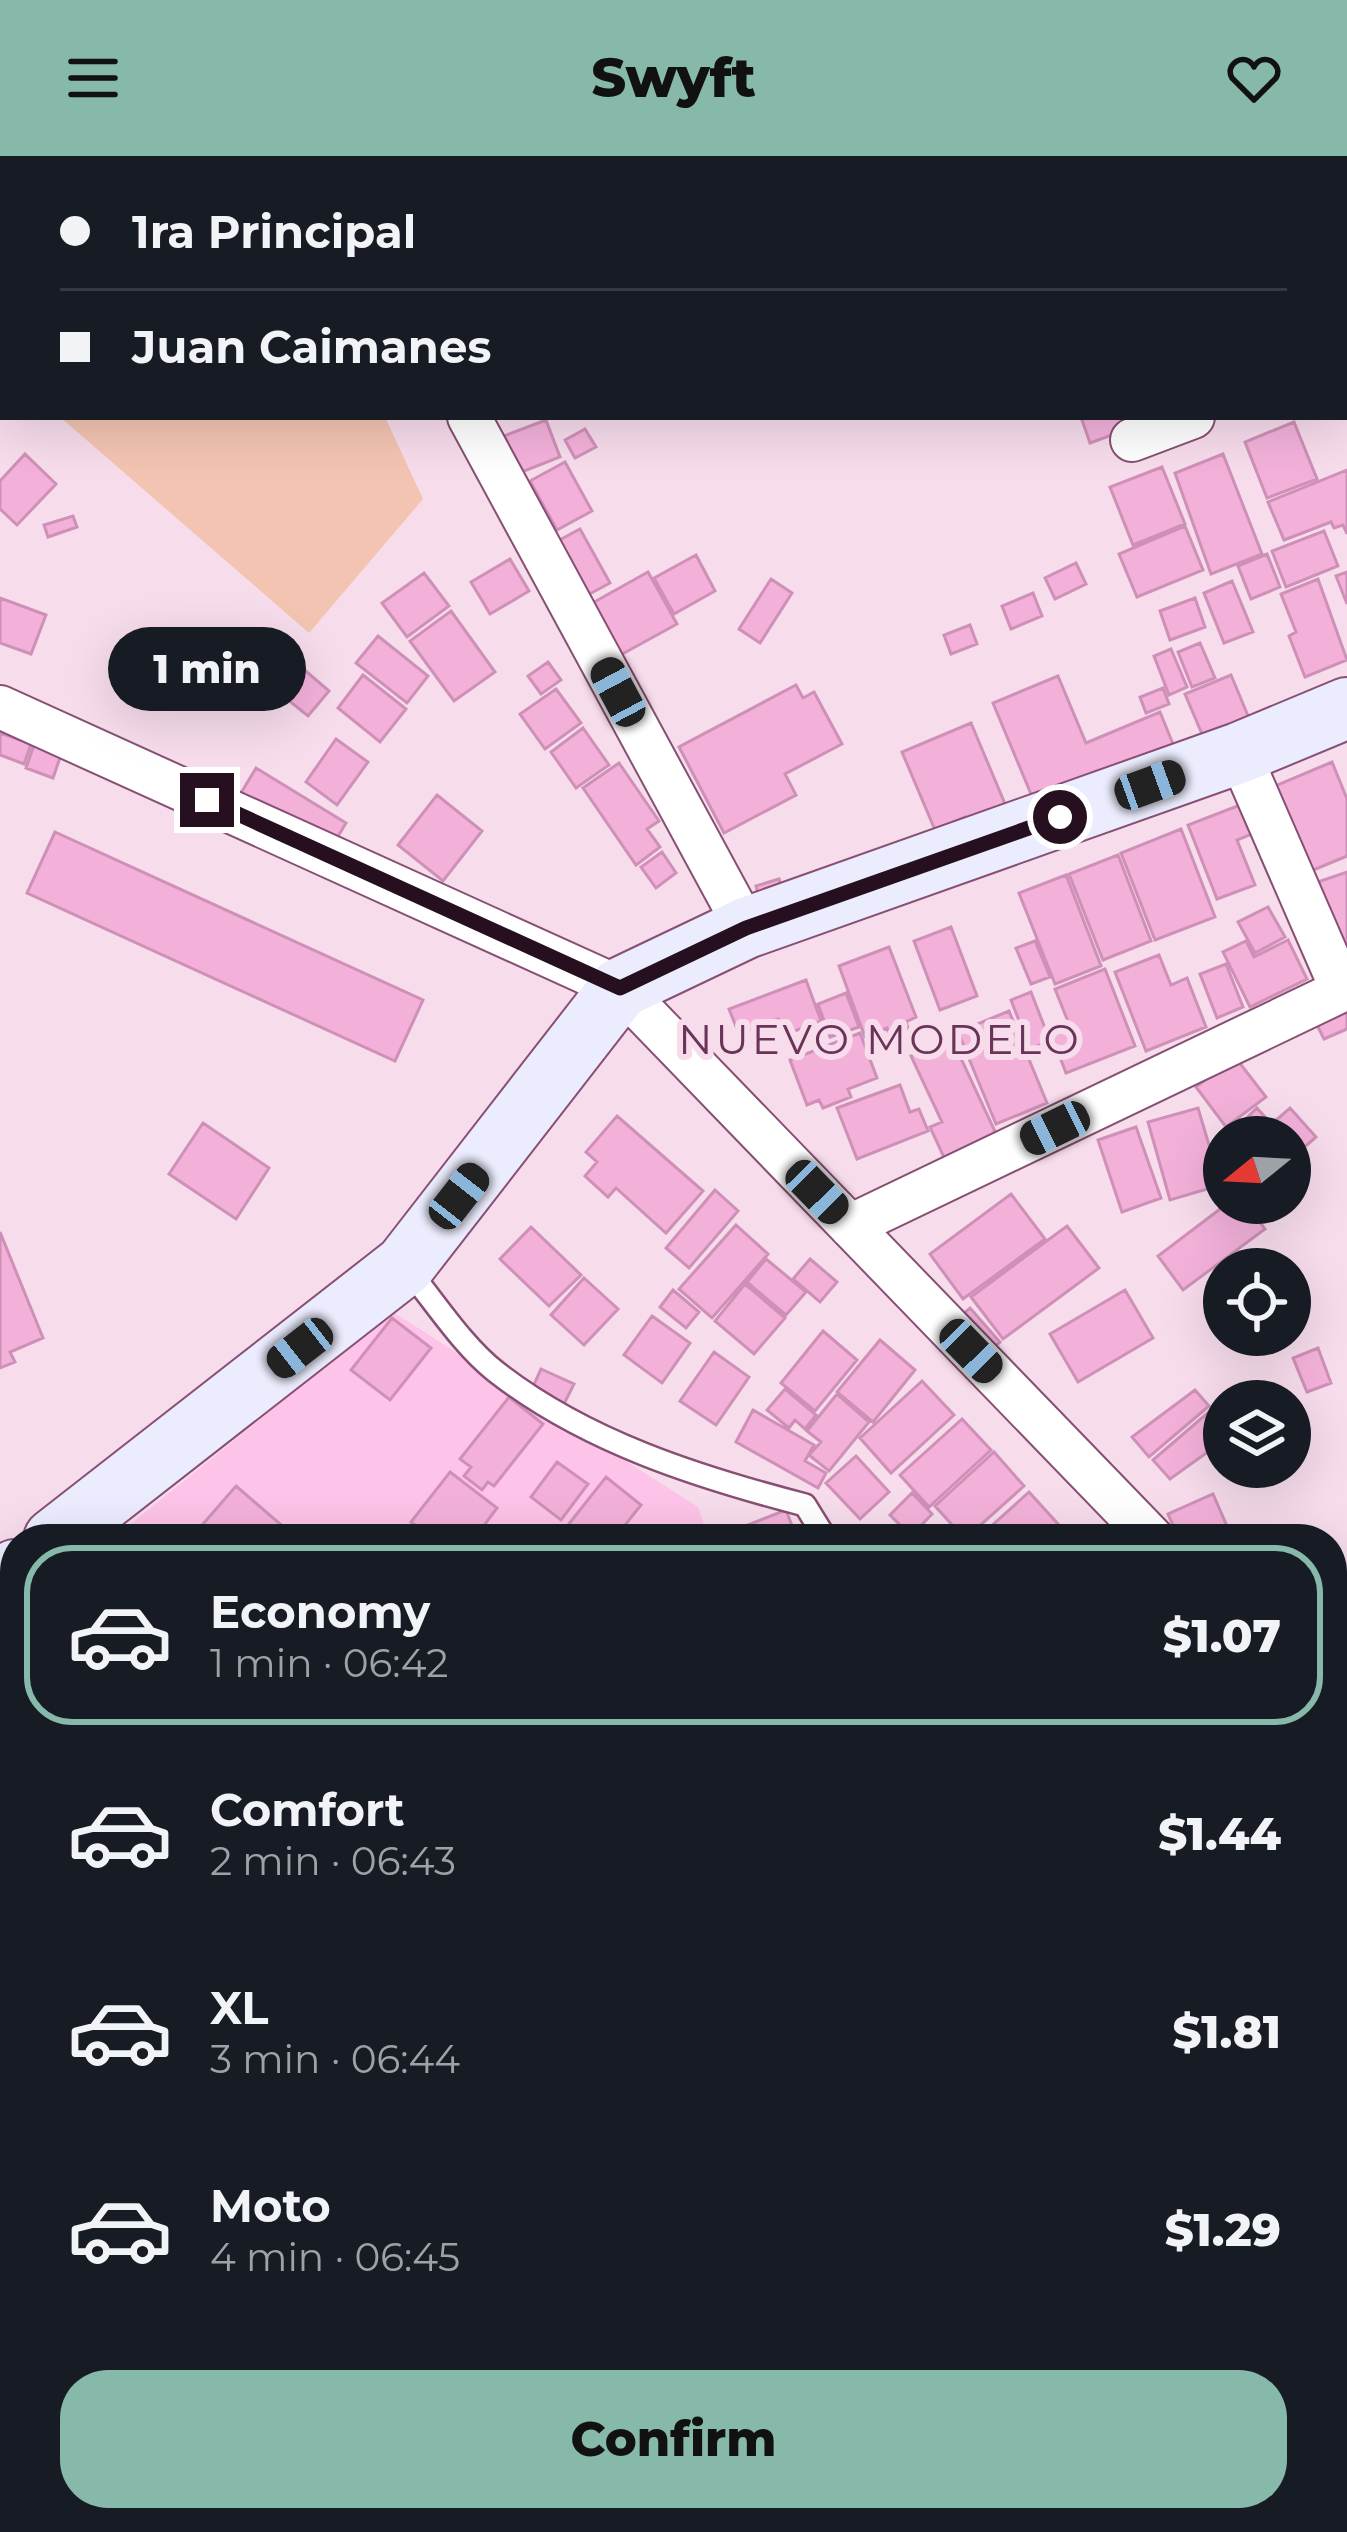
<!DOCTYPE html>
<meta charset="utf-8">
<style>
:root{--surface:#171b24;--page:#242831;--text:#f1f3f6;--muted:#9ea1a6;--line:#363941;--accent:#86b9aa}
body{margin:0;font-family:Montserrat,sans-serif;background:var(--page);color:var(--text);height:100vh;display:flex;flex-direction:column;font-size:45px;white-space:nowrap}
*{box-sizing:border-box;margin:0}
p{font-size:39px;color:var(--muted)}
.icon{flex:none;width:66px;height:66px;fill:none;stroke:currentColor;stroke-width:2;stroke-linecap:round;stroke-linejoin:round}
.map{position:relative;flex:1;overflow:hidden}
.side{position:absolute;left:0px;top:1368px;width:1347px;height:1008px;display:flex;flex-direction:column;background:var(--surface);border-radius:48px 48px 0 0;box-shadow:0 12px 48px #0002}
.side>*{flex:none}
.hud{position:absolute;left:0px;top:0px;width:1347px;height:264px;box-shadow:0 12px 48px #0002;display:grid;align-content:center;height:264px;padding:0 60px;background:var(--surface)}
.needle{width:78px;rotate:252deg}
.controls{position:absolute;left:1203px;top:960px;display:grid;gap:24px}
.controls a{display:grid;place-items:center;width:108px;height:108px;border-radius:50%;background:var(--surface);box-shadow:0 12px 48px #0002;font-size:60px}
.end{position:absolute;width:54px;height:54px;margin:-27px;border:15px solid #260f1f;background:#fff;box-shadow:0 0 0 6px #fff}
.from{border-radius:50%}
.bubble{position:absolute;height:84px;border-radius:42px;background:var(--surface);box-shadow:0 12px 48px #0002;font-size:39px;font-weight:800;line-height:84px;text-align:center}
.car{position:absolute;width:36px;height:72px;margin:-36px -18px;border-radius:15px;box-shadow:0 0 9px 3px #0007;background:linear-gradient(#222 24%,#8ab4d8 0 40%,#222 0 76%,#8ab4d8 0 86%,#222 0)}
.hud b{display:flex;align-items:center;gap:42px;height:114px;font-size:45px}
.hud b+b{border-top:3px solid var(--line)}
.hud i{width:30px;height:30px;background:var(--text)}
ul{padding:21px 0 0;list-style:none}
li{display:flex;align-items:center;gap:36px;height:180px;margin:0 24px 18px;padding:0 36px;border:6px solid transparent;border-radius:48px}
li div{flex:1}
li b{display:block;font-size:45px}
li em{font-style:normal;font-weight:800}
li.current{border-color:var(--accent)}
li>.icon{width:108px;height:108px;stroke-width:1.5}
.primary-button{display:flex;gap:24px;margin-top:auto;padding:24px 60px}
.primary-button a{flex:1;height:138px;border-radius:48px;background:var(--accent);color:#111;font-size:48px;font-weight:800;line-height:138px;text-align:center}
header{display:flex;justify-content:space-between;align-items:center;height:156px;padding:0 60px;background:var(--accent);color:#111;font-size:54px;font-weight:800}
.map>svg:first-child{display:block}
.built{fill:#fec3e8}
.green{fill:#f4c4b2}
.building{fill:#f3b1da;stroke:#cf90b8;stroke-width:3}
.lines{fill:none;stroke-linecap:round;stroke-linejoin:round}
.lane-casing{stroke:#884f74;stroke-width:26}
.street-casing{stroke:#884f74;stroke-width:46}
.secondary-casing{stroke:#884f74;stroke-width:64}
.lane{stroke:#fff;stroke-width:21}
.street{stroke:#fff;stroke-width:42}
.secondary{stroke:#ebecfd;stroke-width:60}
.route{stroke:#260f1f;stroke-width:15}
.labels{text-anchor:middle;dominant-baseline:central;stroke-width:12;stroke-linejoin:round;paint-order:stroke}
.neighbourhood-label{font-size:42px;letter-spacing:3px;fill:#6a3358;stroke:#f7dcec}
</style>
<header><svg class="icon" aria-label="menu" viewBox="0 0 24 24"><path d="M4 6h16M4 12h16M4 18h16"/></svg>Swyft<svg class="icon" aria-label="heart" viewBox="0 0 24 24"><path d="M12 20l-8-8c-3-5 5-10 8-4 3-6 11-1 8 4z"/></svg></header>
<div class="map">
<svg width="1347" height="2376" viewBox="0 0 1347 2376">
<rect width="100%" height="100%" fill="#f7dcec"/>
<path class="built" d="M393,1156L698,1351L709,1383H112Z
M15,1460V2273L0,2267V1472Z
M254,2361H1066L1084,2367L1081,2376H294Z"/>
<path class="green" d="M0,0H267L268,3H3V211Z
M937,0H1209L938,3Z
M60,261H385L423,343L309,477Z"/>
<path class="building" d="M1347,99V153L1344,146Z
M1081,261H1139L1142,268L1090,287Z
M546,264L560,301L519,317L504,280Z
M1294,266L1317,323L1267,342L1245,286Z
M585,273L596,291L575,302L565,284Z
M25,298L56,328L17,369L0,353V325Z
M1223,298L1262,398L1211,418L1175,317Z
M565,306L592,355L557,374L530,325Z
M1162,311L1185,368L1133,389L1110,331Z
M1347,314V378L1343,369L1334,372L1331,366L1284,384L1268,346Z
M73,360L77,371L48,381L44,369Z
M1185,370L1203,414L1137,441L1119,398Z
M580,373L610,427L582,442L552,388Z
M1324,375L1338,410L1286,431L1272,395Z
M1267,398L1280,431L1251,443L1238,410Z
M696,399L715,435L674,458L654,422Z
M510,403L529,435L490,458L471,426Z
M1076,407L1086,428L1055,443L1045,422Z
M648,416L677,468L615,502L587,450Z
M1347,416V448L1336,420Z
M424,417L449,450L407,481L382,447Z
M771,423L792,437L760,487L739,473Z
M1318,423L1347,504L1305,521L1289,480L1296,476L1281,438Z
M1232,425L1253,476L1224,487L1204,437Z
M1033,437L1042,460L1011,473L1002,450Z
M0,442L46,459L31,498L0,487Z
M1195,442L1205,471L1170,484L1160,455Z
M451,455L495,516L454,545L410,485Z
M970,469L977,488L951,498L944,479Z
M378,480L428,520L407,547L356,507Z
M1200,487L1215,522L1192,531L1178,496Z
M1171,493L1187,531L1169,539L1154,500Z
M294,505L329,535L308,560L272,531Z
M548,506L561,524L541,538L528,520Z
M363,519L406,553L380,586L338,552Z
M1231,519L1251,567L1205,585L1185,538Z
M1058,520L1086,587L1160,556L1175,593L1036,650L993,547Z
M796,529L803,542L814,536L842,588L785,618L796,639L724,677L679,591Z
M1163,532L1169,548L1146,557L1140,541Z
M556,533L581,567L545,593L520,558Z
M971,567L1008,655L970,671L965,661L935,674L902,596Z
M583,572L609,609L576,632L551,596Z
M0,577L31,588L24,608L0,599Z
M336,583L368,606L337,649L306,626Z
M35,586L62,596L53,622L26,612Z
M1332,606L1347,643V700L1299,720L1263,635Z
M619,607L659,665L647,673L660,691L636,709L583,632Z
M256,612L346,667L331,692L241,637Z
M437,639L482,675L443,725L398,689Z
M1240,649L1252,678L1237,684L1255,729L1217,743L1188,669Z
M1181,673L1215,761L1155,784L1121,697Z
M55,676L423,844L395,905L27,737Z
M662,696L676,717L656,732L641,711Z
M1118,699L1151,785L1103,804L1069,718Z
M1347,716V799L1344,800L1318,726Z
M1066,719L1101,810L1055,828L1019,737Z
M779,723L784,742L763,755L756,730Z
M1268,751L1285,781L1255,797L1238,766Z
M951,771L977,840L940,854L914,785Z
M1288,784L1307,823L1250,851L1223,796L1246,785L1254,801Z
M1035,785L1050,821L1031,828L1016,792Z
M889,791L916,861L906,866L913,887L894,894L887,872L865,881L839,810Z
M1159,799L1171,829L1187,822L1206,871L1146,895L1115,816Z
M1226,808L1243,851L1217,862L1200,818Z
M1105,813L1135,890L1066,917L1050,875L1069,868L1055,833Z
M806,824L821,865L784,879L778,863L739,878L729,853Z
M1031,836L1050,885L1030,893L1011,844Z
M846,837L859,871L830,881L818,848Z
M1347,848V873L1324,883L1314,863Z
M1009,855L1047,947L996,968L958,876Z
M860,877L877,922L848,933L851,941L823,952L819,944L807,949L790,904Z
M951,881L999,984L947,1008L930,971L942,966L911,900Z
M1235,901L1266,941L1226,971L1196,931Z
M900,929L910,956L919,953L928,975L857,1003L837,952Z
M1198,952L1221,1029L1170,1044L1148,966Z
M1257,952L1283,981H1238L1233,975Z
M1290,952L1316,981L1300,995L1274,966Z
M617,960L703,1035L666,1077L616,1032L608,1041L585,1020L597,1006L586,996Z
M203,967L269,1012L236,1063L169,1018Z
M1136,971L1161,1042L1122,1056L1098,984Z
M715,1034L738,1055L689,1112L666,1092Z
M1011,1038L1045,1083L963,1143L930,1098Z
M1228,1047H1245L1265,1073L1183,1134L1158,1100Z
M736,1069L768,1098L712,1162L679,1133Z
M1067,1070L1099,1112L1003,1183L971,1141Z
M531,1071L581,1119L549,1150L500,1103Z
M0,1076L43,1182L10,1196L15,1206L0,1212Z
M766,1103L806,1136L786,1159L747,1126Z
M810,1103L837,1126L820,1146L793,1123Z
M584,1122L618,1153L584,1189L551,1159Z
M745,1128L785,1162L754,1198L715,1165Z
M673,1134L699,1156L686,1172L660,1151Z
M1125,1134L1153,1182L1078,1226L1050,1178Z
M970,1152L1000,1186L983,1201L954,1166Z
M652,1160L690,1187L662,1227L624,1199Z
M392,1162L431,1192L390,1244L351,1214Z
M823,1175L857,1204L815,1255L781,1227Z
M880,1184L915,1214L873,1266L837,1236Z
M1318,1192L1331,1227L1307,1236L1293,1202Z
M714,1196L749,1221L716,1269L680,1245Z
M541,1213L574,1228L564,1248L532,1233Z
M922,1225L954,1259L891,1317L860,1282Z
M785,1233L816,1259L805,1273L795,1264L789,1272L767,1254Z
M1195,1234L1209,1250L1149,1301L1132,1281Z
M837,1238L869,1266L829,1315L809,1299L821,1286L807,1275Z
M509,1241L543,1268L494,1330L488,1326L482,1334L464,1320L471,1311L460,1303Z
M753,1254L814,1289L805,1305L826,1317L818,1332L736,1286Z
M1211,1254L1224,1269L1214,1281L1219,1288L1170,1323L1153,1304Z
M962,1263L991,1294L929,1351L900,1319Z
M994,1296L1024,1330L965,1383L935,1350Z
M856,1300L889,1336L860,1363L826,1327Z
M557,1306L588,1328L561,1364L531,1341Z
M450,1316L497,1352L474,1383H433L411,1366Z
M606,1321L641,1349L614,1383H557Z
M236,1330L294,1380L292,1383H190Z
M1029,1336L1058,1368L1041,1383H977Z
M912,1337L932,1358L911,1380L890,1359Z
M1213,1338L1230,1377L1217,1383H1179L1168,1358Z
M786,1354L797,1383H721L720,1380Z
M1064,1371L1074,1383H1051Z
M0,1540L15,1586V1629L0,1633Z
M15,1683V1717L0,1707Z
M1347,1716V1768L1332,1764V1723L1345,1726Z
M1332,1769L1347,1772V1826L1335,1824Z
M1332,2101L1339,2102L1333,2163L1332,2162Z
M1347,2131V2169L1340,2167Z
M1332,2182L1347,2185V2230L1332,2228Z
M1332,2241L1347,2244V2273L1332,2270Z
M1332,2281L1346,2283L1341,2311L1332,2310Z
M452,2361H522L518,2376H448Z"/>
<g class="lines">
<defs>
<path id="lane" d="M405,1110C433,1143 461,1188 495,1215C584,1285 697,1321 805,1349L826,1383
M407,2376L414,2361"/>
<path id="street" d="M327,0L329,3
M1344,204L1347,203
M469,261L746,772
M1132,284L1193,261
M0,551L620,832L1153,1383
M1239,597L1342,834
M850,1070L1347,832
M1332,1604L1345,1580
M1332,2003L1347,2007
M1332,2335L1347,2337
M1111,2376L1114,2361"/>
<path id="secondary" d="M54,1383L405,1109L620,832L746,772L1239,597L1347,552
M0,1425L15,1414
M0,2299L15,2304
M179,2361L222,2376"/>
</defs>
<use href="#lane" class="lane-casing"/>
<use href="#street" class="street-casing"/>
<use href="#secondary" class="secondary-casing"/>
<use href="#lane" class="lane"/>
<use href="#street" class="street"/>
<use href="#secondary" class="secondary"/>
</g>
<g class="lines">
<path class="route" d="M207,644L620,832L746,772L1060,661"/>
</g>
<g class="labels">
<g class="neighbourhood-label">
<text x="880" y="883">NUEVO MODELO</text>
</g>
</g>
</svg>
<div class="controls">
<a><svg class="needle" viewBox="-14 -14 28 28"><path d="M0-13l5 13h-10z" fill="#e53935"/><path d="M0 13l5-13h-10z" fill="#9ea1a6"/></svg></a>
<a><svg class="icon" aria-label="locate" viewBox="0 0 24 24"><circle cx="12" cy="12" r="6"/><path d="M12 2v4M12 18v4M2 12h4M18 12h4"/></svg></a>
<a><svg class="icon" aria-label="layers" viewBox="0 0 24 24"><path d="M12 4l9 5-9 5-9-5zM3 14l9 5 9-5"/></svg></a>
</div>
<i class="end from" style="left:1060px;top:661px"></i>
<i class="end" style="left:207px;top:644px"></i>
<div class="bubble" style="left:108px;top:471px;width:198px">1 min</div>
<i class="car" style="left:618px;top:536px;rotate:332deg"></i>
<i class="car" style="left:1150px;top:629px;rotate:70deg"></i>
<i class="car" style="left:1055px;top:972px;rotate:244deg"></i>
<i class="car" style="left:817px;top:1036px;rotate:136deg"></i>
<i class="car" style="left:459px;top:1040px;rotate:38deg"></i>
<i class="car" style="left:300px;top:1192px;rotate:232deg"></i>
<i class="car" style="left:971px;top:1195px;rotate:136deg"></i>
<div class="hud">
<b><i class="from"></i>1ra Principal</b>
<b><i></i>Juan Caimanes</b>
</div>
<section class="side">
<ul>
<li class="current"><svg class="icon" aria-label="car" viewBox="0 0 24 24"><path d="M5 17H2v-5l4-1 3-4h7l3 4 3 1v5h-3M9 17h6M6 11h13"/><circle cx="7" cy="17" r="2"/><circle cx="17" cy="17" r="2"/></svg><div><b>Economy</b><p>1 min · 06:42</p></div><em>$1.07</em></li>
<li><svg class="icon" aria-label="car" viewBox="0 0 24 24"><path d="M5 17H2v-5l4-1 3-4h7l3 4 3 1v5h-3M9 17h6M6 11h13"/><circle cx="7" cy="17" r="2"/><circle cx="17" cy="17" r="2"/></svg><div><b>Comfort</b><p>2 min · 06:43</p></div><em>$1.44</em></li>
<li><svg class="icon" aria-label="car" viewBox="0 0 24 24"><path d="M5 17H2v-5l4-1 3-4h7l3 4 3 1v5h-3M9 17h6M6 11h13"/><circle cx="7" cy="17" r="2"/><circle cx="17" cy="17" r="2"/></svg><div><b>XL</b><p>3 min · 06:44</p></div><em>$1.81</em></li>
<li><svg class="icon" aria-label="car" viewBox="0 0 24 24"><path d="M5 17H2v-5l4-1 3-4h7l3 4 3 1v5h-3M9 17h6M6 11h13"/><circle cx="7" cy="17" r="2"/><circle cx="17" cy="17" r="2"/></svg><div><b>Moto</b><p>4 min · 06:45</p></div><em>$1.29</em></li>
</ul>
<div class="primary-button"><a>Confirm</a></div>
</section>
</div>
